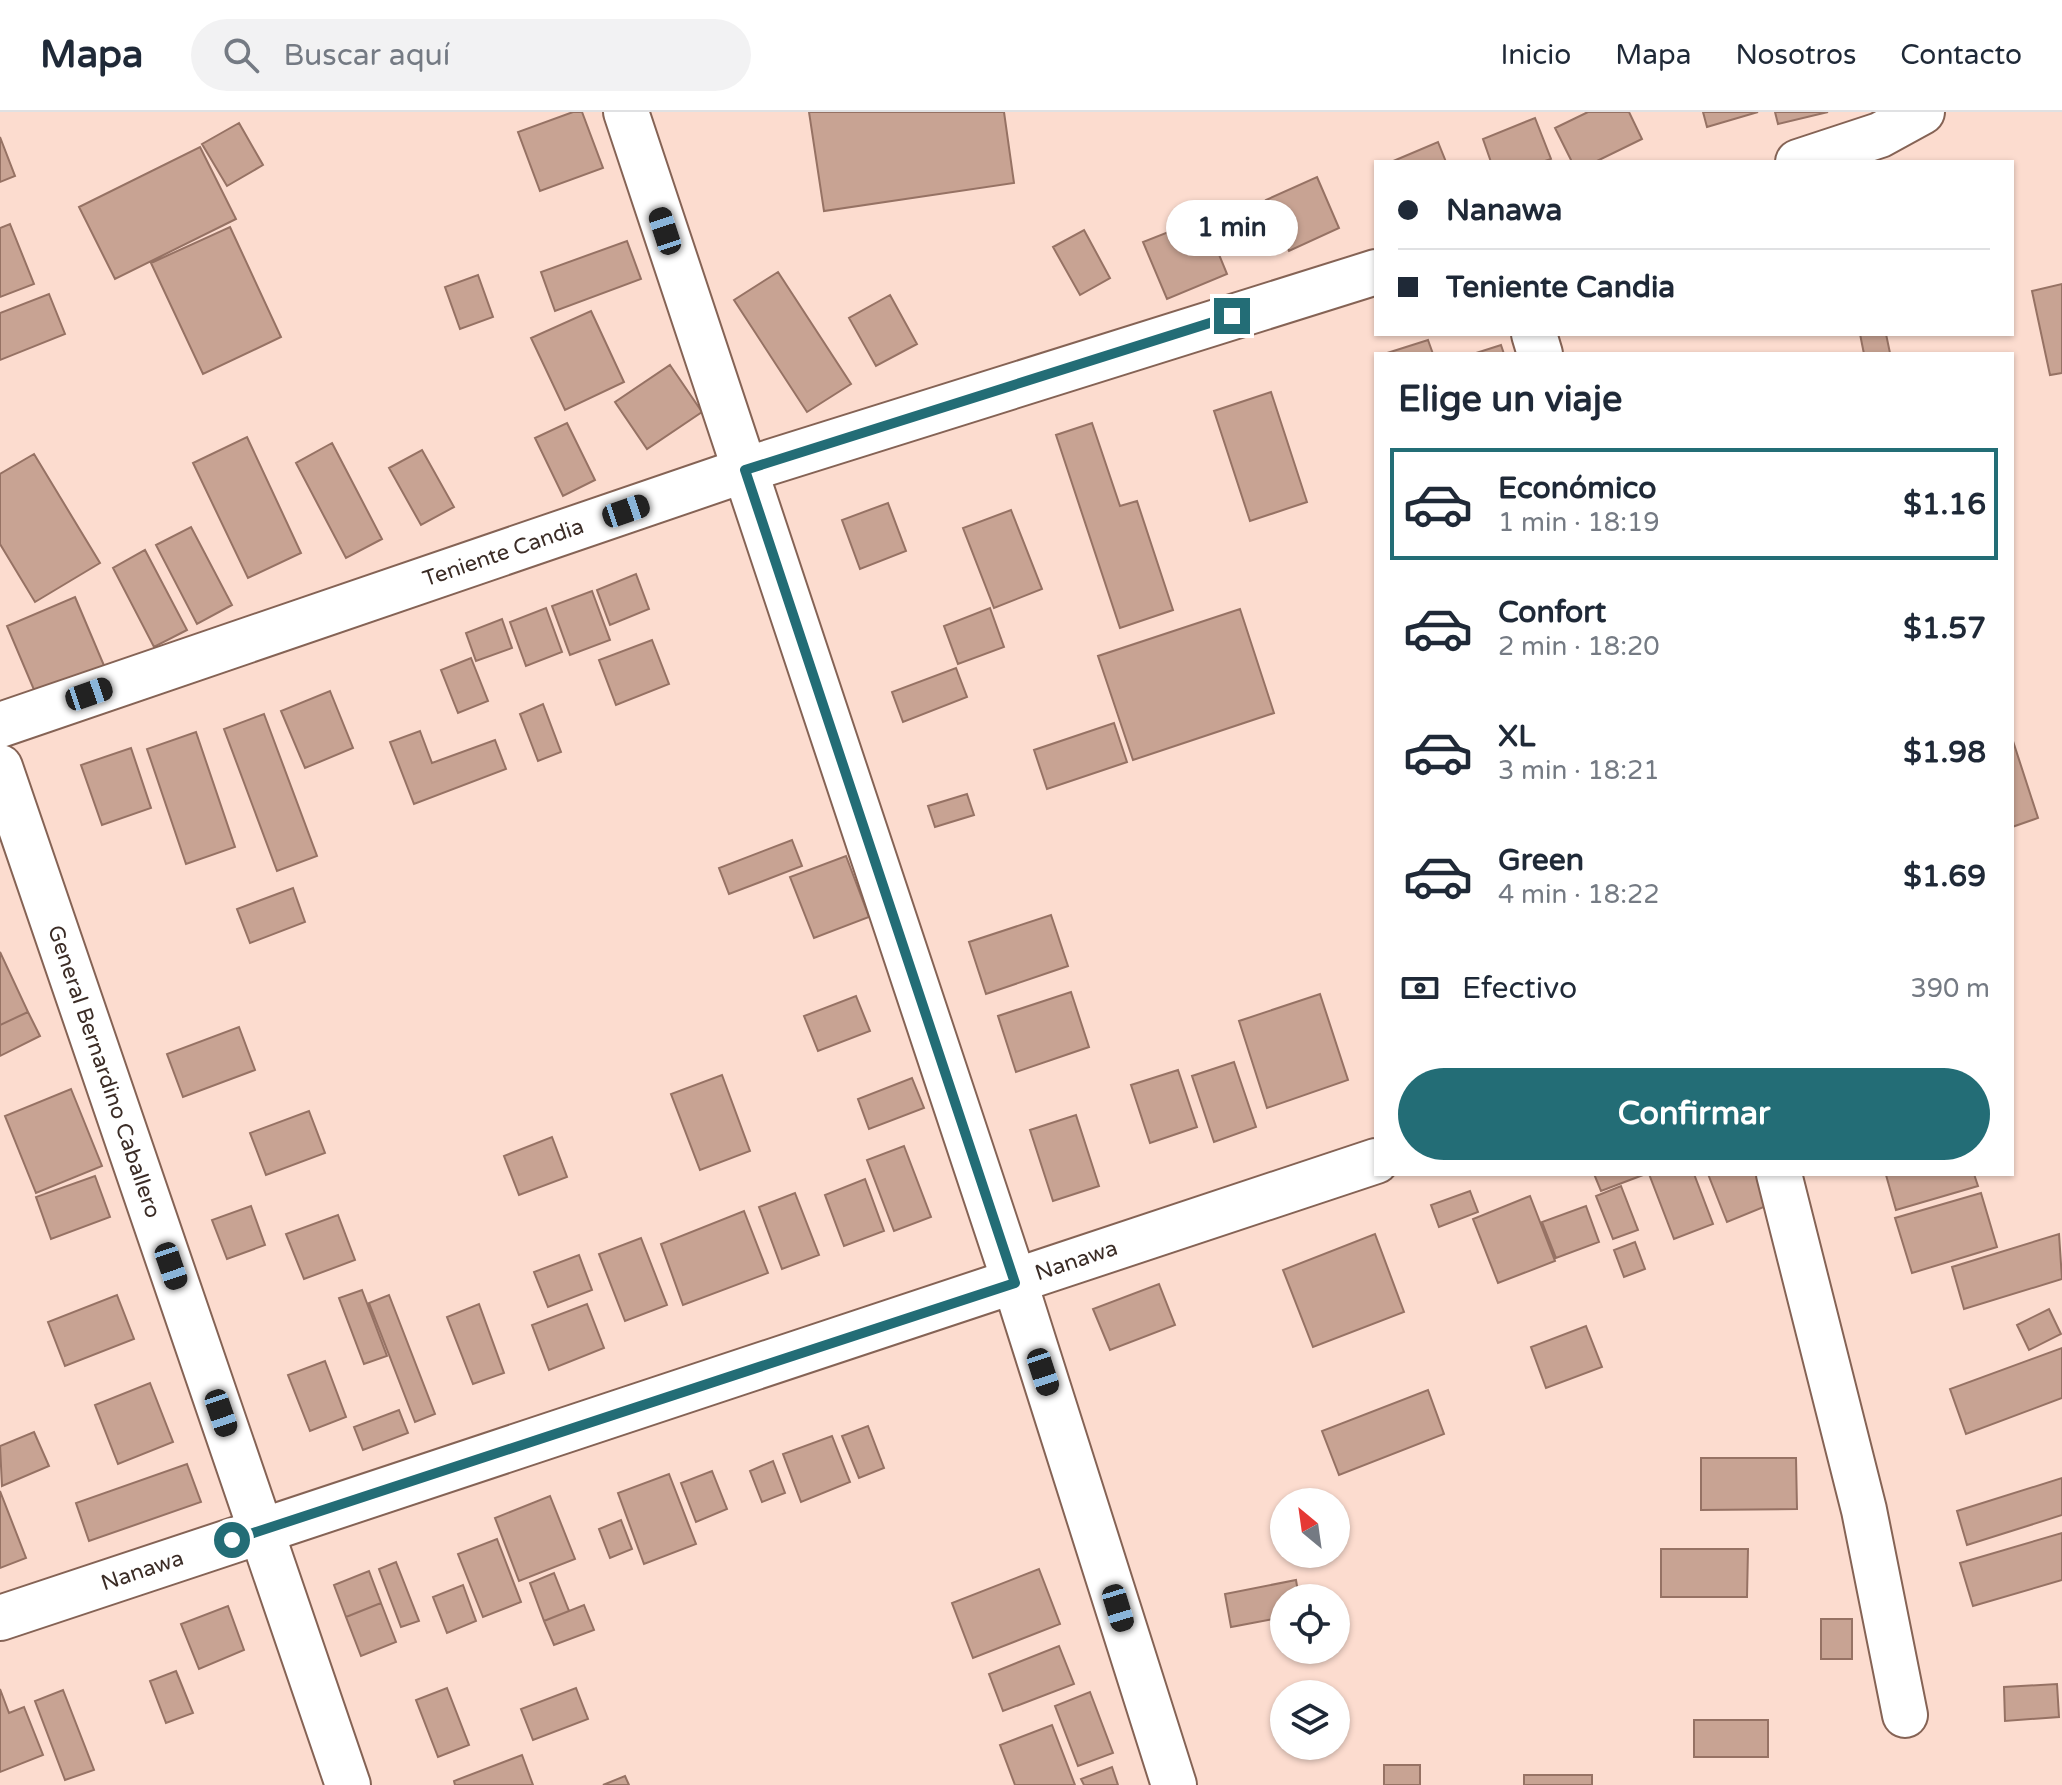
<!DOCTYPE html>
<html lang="es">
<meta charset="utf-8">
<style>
:root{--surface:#fff;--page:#f2f2f3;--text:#1f2937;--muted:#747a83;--line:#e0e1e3;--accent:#236d76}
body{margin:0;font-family:"Varela Round",sans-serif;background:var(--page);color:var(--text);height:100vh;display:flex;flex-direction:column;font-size:30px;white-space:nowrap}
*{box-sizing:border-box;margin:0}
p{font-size:26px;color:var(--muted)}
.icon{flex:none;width:44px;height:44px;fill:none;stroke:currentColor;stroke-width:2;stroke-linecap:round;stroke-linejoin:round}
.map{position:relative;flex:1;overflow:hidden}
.sheet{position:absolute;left:1374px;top:240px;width:640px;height:824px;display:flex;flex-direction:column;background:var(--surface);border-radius:0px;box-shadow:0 2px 6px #0004}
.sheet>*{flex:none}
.top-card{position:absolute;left:1374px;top:48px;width:640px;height:176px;border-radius:0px;box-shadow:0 2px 6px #0004;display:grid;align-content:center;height:176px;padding:0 24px;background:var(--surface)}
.needle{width:52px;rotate:331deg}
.controls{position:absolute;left:1270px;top:1376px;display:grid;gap:16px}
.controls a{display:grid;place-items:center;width:80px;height:80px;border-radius:50%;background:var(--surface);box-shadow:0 2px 6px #0004;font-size:40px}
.end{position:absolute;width:36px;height:36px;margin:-18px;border:10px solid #236d76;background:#fff;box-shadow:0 0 0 4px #fff}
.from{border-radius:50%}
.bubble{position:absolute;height:56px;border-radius:28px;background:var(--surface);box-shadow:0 2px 6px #0004;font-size:26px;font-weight:800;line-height:56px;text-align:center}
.car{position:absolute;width:24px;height:48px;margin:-24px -12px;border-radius:10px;box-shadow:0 0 6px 2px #0007;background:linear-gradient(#222 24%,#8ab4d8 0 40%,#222 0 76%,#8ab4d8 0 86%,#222 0)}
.top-card b{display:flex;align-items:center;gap:28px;height:76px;font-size:30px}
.top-card b+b{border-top:2px solid var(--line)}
.top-card i{width:20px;height:20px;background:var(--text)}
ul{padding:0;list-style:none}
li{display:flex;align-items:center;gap:24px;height:112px;margin:0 16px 12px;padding:0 8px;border:4px solid transparent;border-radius:0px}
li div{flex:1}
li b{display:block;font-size:30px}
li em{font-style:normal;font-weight:800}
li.selected{border-color:var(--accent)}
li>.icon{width:72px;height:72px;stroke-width:1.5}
h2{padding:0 24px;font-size:36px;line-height:96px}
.pay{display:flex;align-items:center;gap:20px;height:88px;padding:0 24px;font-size:30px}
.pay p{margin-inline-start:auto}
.button{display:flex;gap:16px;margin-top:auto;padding:16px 24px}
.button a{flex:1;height:92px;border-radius:48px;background:var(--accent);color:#fff;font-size:32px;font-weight:800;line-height:92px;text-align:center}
header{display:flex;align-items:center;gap:48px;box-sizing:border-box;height:112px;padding:0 40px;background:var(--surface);border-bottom:2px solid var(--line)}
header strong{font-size:38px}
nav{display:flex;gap:44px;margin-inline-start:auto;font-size:28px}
.search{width:560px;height:72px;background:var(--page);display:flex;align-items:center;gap:20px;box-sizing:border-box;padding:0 28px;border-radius:44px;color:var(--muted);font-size:30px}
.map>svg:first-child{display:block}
.building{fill:#c8a393;stroke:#967264;stroke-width:2}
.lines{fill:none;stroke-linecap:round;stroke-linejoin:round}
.minor-casing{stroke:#856355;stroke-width:48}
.minor{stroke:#fff;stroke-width:44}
.route{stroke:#236d76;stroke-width:10}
.labels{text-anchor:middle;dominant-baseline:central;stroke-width:6;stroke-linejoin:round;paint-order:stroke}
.street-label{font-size:22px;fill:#3b2c26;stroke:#fff}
</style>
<header>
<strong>Mapa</strong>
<div class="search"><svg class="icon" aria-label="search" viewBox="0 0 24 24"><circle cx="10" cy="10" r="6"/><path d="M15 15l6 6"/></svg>Buscar aquí</div>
<nav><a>Inicio</a><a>Mapa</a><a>Nosotros</a><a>Contacto</a></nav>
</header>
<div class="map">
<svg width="2062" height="1673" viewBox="0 0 2062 1673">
<rect width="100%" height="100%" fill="#fcdccf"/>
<path class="building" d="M573,0H582L603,56L540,79L518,20Z
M809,0H1004L1014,71L824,99Z
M1588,0H1629L1642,27L1595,50H1572L1555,16Z
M1703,0H1758L1707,15Z
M1775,0H1828L1778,12Z
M1535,6L1551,47L1542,50H1491L1483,27Z
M239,11L263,53L227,74L202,32Z
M0,25L15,64L0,70Z
M1438,30L1446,50H1391Z
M200,35L236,107L115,167L79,95Z
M1317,65L1339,116L1289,139L1266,88Z
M1204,106L1227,162L1167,187L1143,130Z
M10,112L34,172L0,185V116Z
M230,115L281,225L203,262L151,151Z
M1084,118L1110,166L1080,183L1053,135Z
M627,129L641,167L555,199L541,160Z
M778,160L851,272L807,300L734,188Z
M478,163L493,205L460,217L445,175Z
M2062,172V261L2050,263L2032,179Z
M49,182L65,222L0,248V201Z
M890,183L917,232L876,254L849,206Z
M591,199L624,270L565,298L531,226Z
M1860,222H1886L1890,241L1864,242Z
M1428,228L1433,242H1384Z
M1501,233L1504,242H1473Z
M670,253L702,300L647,337L615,290Z
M1271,280L1307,390L1250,409L1214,299Z
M567,311L595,368L563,384L535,326Z
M1092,311L1120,394L1137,389L1173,498L1120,516L1056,323Z
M247,325L301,441L248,466L193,351Z
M332,331L382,427L346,446L296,351Z
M422,338L454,395L421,413L389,356Z
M34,342L100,451L35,490L0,432V362Z
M888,391L906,439L860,457L842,408Z
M1011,398L1042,477L994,496L963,416Z
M191,415L232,493L197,512L156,433Z
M145,438L187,518L154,535L113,456Z
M636,462L649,497L610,513L597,478Z
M592,479L610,528L570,543L552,494Z
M75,485L108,563L40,592L7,514Z
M546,496L562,540L526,554L510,510Z
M990,496L1004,535L958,552L944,514Z
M1240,497L1274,601L1133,648L1098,544Z
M502,507L512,536L476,549L466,521Z
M652,528L669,572L616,593L599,548Z
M471,546L488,589L458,601L441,558Z
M956,556L967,585L903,610L892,580Z
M330,579L353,636L305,656L281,599Z
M543,592L561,640L538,649L520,602Z
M264,602L317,744L277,759L224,617Z
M1114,611L1127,650L1047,677L1034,638Z
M420,619L432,651L495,628L506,657L414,692L390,630Z
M196,620L235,735L186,752L147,637Z
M2012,626L2038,706L2012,715Z
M131,636L151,696L102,713L81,653Z
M967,682L974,703L935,715L928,694Z
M792,728L802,754L729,782L719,756Z
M846,744L869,805L814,826L790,765Z
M293,776L305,810L250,831L237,797Z
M1051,803L1068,854L986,882L969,830Z
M0,840L28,900L0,913Z
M1071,880L1089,935L1016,960L998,904Z
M1320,882L1348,968L1267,996L1239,909Z
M856,884L870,919L818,939L804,904Z
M28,900L40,924L0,944V913Z
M239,915L255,958L183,985L167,942Z
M1234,950L1256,1015L1214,1030L1192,964Z
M1178,958L1197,1015L1150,1031L1131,973Z
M722,963L750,1039L700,1058L671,982Z
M912,966L924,996L869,1017L858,987Z
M71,977L102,1054L36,1081L5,1004Z
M309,999L325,1041L266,1063L250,1021Z
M1076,1003L1099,1074L1053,1089L1030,1018Z
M552,1025L567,1065L519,1083L504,1044Z
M904,1034L931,1105L894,1119L867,1048Z
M1594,1062H1642L1643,1063L1601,1079Z
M1649,1062H1694L1713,1112L1674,1127Z
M1708,1062H1765L1776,1090L1727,1110Z
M1974,1062L1978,1074L1896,1098L1886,1063Z
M95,1064L110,1105L51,1127L36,1085Z
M865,1067L884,1119L844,1134L825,1083Z
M1621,1074L1638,1118L1613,1127L1596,1084Z
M1470,1079L1478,1100L1439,1115L1431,1093Z
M795,1081L819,1143L782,1157L759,1095Z
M1981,1081L1997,1135L1912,1161L1895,1106Z
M1530,1084L1555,1149L1498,1171L1473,1107Z
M251,1094L265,1133L227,1147L212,1108Z
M1586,1094L1599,1130L1556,1146L1542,1110Z
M744,1099L768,1161L683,1193L661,1132Z
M338,1103L355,1148L304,1167L286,1122Z
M1375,1122L1404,1200L1313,1235L1283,1158Z
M2059,1122L2062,1167L1964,1197L1952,1155Z
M641,1126L667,1193L625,1209L599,1142Z
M1635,1130L1645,1157L1624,1165L1614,1138Z
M579,1143L592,1178L548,1195L534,1160Z
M1159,1172L1175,1213L1110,1238L1093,1197Z
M362,1178L387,1244L364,1252L339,1186Z
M117,1183L134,1227L65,1254L48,1210Z
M389,1183L435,1302L415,1310L369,1191Z
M479,1192L504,1261L473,1272L447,1205Z
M587,1192L604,1236L549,1258L532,1213Z
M2049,1197L2061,1222L2029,1238L2017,1213Z
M1586,1214L1602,1255L1546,1276L1531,1235Z
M2062,1236V1286L1966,1322L1950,1277Z
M325,1249L346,1305L310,1319L288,1263Z
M150,1271L173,1330L118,1352L95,1293Z
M1428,1278L1444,1322L1339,1363L1322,1319Z
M399,1298L408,1321L363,1338L354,1315Z
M868,1314L884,1356L859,1366L842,1324Z
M34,1320L49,1354L2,1374L0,1334Z
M832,1324L850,1370L801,1390L783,1342Z
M1701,1346H1796L1797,1397L1701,1398Z
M773,1349L785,1381L762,1390L750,1359Z
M187,1352L201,1390L89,1429L76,1391Z
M712,1359L727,1397L696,1410L681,1371Z
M669,1362L696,1432L644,1452L618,1381Z
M2062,1366V1403L1967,1433L1957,1399Z
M0,1379L26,1446L0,1456Z
M550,1384L575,1447L519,1469L495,1406Z
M621,1408L632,1437L610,1446L599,1417Z
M2062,1421V1468L1973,1494L1960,1451Z
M497,1427L521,1490L483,1505L458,1442Z
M1661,1437H1748L1747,1485H1661Z
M396,1450L419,1509L401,1515L379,1457Z
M1039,1457L1060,1512L973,1546L952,1491Z
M369,1459L381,1491L346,1505L334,1473Z
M554,1461L569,1499L544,1509L530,1471Z
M1296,1468L1299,1486H1284V1505L1231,1515L1225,1482Z
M463,1473L476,1509L447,1521L433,1485Z
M381,1491L396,1530L361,1544L346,1505Z
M584,1493L594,1518L554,1533L544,1509Z
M228,1494L244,1538L199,1557L181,1512Z
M1821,1507H1852V1547H1821Z
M1059,1534L1074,1572L1003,1599L989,1562Z
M176,1559L193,1601L166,1611L150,1569Z
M2057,1572L2059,1605L2005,1609L2004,1575Z
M447,1576L469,1633L438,1645L416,1588Z
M576,1576L588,1607L533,1628L521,1597Z
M0,1577L9,1601L24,1595L43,1643L0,1660Z
M63,1578L94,1658L65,1668L35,1589Z
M1090,1580L1113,1641L1078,1654L1055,1594Z
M1694,1608H1768V1645H1694Z
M1052,1613L1075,1673H1015L1000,1633Z
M522,1643L533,1673H455L454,1669Z
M1384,1653H1420V1673H1384Z
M1112,1655L1118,1673H1084L1081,1667Z
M1524,1663H1592V1673H1524Z
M625,1664L629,1673H603Z"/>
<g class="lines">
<defs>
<g id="minor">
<path d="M626,0L1015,1171L1174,1673"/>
<path d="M1798,50L1880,23L1922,0"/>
<path d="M1534,222L1540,242"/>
<path id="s1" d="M0,613L745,358L1376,160"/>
<path id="s2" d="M0,655L348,1673"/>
<path d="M1779,1062L1864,1398L1905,1603"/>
<path id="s3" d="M0,1506L1376,1049"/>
</g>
</defs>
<use href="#minor" class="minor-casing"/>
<use href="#minor" class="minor"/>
</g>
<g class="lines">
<path class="route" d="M232,1428L1015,1171L745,358L1232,204"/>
</g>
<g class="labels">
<g class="street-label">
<text stroke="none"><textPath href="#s1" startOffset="532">Teniente Candia</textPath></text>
<text stroke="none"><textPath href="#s2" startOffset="322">General Bernardino Caballero</textPath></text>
<text stroke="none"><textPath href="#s3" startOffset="1134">Nanawa</textPath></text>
<text stroke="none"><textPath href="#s3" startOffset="150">Nanawa</textPath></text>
</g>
</g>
</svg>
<div class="controls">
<a><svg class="needle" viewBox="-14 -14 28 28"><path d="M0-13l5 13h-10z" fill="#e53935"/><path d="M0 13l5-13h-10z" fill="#747a83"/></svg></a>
<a><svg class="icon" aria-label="locate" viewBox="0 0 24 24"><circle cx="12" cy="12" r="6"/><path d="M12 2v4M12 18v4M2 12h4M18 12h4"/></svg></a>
<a><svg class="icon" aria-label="layers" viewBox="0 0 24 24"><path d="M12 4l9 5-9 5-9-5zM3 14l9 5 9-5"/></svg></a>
</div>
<i class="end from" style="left:232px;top:1428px"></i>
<i class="end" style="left:1232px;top:204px"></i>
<div class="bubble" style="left:1166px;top:88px;width:132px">1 min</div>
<i class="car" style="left:665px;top:119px;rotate:342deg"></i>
<i class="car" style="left:626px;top:399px;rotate:71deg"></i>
<i class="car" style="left:89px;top:582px;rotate:71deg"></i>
<i class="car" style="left:171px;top:1154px;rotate:161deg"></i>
<i class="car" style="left:1043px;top:1260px;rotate:162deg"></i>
<i class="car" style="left:221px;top:1301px;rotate:161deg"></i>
<i class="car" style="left:1118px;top:1496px;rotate:163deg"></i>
<div class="top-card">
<b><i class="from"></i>Nanawa</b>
<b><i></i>Teniente Candia</b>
</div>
<section class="sheet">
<h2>Elige un viaje</h2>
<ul>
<li class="selected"><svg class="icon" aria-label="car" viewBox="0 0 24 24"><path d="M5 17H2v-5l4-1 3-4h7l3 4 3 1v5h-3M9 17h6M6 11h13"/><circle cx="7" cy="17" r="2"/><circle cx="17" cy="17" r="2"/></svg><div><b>Económico</b><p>1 min · 18:19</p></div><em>$1.16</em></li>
<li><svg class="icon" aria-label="car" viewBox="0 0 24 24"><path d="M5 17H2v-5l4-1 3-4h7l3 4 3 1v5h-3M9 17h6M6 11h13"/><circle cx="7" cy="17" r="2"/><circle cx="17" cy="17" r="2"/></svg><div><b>Confort</b><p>2 min · 18:20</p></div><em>$1.57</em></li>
<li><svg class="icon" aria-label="car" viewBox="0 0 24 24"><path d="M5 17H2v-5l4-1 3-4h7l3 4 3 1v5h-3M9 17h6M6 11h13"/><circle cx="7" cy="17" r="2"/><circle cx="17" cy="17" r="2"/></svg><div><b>XL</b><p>3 min · 18:21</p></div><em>$1.98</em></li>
<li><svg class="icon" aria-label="car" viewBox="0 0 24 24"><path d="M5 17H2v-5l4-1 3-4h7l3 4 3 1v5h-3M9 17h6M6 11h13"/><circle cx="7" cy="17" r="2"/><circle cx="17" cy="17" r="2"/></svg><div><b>Green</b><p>4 min · 18:22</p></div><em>$1.69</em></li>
</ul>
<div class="pay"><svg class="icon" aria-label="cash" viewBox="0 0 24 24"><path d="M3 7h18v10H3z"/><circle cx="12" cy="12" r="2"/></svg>Efectivo<p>390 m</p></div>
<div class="button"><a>Confirmar</a></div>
</section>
</div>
